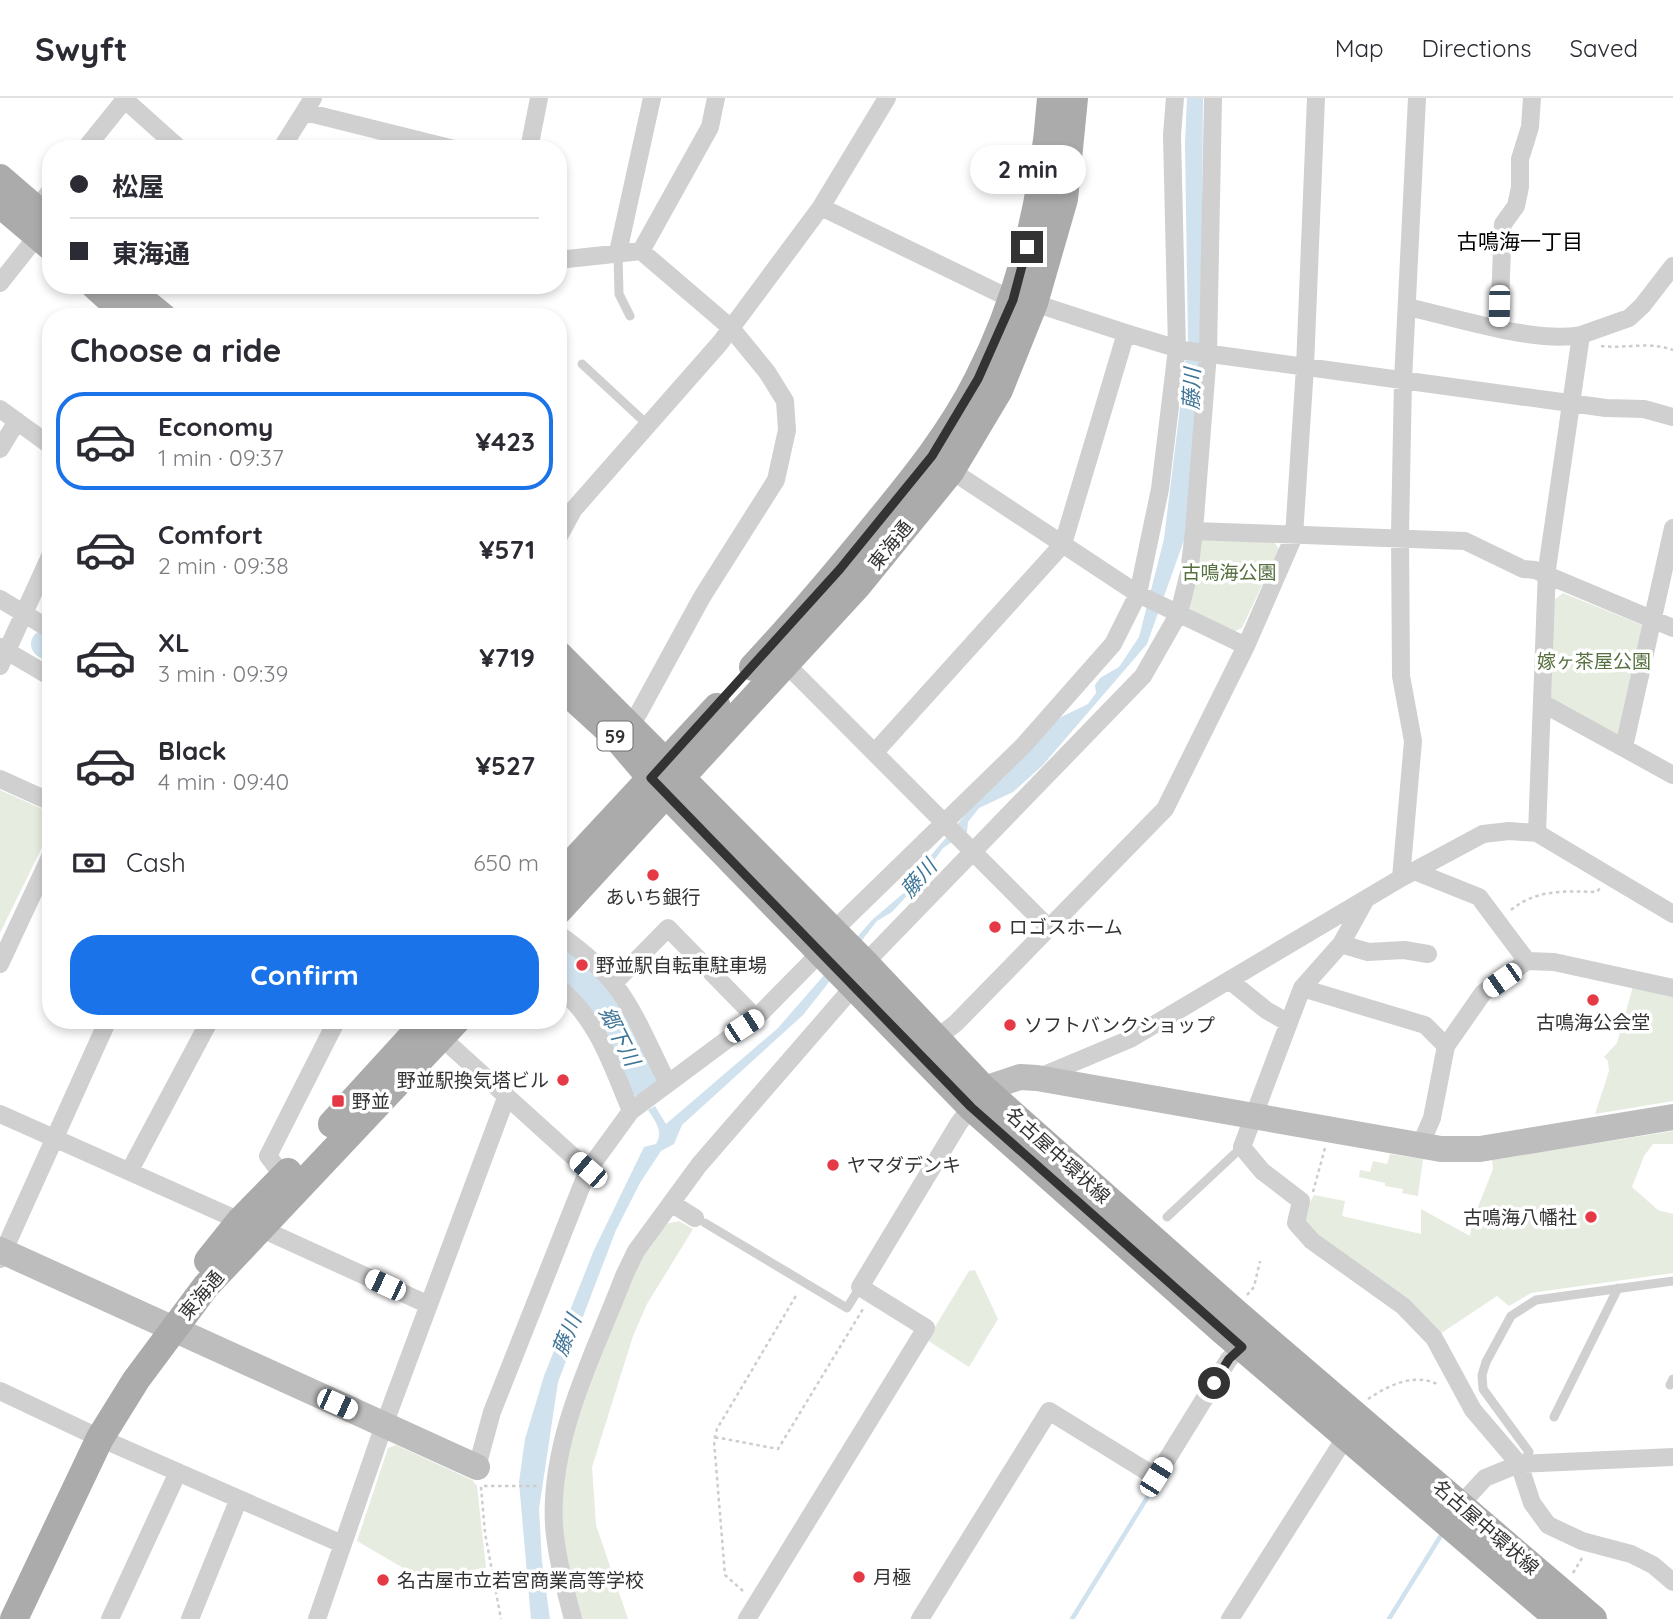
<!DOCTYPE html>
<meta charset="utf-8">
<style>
:root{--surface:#fff;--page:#f2f2f3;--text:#2b2b33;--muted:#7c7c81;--line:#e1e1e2;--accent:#1a73e8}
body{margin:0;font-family:Quicksand,"Noto Sans JP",sans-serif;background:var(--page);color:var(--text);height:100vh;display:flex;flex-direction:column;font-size:26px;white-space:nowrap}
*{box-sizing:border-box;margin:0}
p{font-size:23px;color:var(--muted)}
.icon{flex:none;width:38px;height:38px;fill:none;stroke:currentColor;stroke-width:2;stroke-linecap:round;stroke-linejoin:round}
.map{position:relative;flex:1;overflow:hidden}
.side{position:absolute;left:42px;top:210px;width:525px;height:721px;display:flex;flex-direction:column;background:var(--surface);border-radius:28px;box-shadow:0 4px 10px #0003}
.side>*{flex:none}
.guide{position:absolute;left:42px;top:42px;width:525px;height:154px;border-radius:28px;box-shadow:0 4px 10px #0003;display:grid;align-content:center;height:154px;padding:0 28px;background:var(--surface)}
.end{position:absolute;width:32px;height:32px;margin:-16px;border:9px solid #333;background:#fff;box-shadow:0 0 0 4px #fff}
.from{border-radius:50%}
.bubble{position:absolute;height:49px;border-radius:24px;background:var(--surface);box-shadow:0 4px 10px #0003;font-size:23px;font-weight:700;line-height:49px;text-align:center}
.car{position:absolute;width:21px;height:42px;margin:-21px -10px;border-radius:9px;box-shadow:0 0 5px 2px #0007;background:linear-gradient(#fff 24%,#345 0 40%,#fff 0 76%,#345 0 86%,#fff 0)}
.guide b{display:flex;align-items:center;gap:24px;height:66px;font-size:26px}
.guide b+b{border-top:2px solid var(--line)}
.guide i{width:18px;height:18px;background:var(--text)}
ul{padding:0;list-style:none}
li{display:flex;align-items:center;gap:21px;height:98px;margin:0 14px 10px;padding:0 14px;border:4px solid transparent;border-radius:28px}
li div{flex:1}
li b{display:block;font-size:26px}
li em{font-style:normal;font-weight:700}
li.on{border-color:var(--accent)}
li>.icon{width:63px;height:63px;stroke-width:1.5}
h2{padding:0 28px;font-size:32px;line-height:84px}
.pay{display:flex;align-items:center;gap:18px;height:77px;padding:0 28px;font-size:26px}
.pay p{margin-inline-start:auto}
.button{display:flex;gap:14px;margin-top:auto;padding:14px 28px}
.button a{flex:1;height:80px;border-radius:28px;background:var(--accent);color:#fff;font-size:28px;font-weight:700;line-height:80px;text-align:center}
header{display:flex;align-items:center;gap:42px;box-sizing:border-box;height:98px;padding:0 35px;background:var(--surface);border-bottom:2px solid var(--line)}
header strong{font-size:33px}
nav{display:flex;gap:38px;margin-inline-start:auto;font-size:24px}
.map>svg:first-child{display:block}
.green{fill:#e6ecdf}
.water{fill:#cfe2ee}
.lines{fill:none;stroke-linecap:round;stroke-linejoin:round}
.stream{stroke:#cfe2ee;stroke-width:4.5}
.river{stroke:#cfe2ee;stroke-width:28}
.path{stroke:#cdcdcd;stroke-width:2.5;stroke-dasharray:3.5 3.5;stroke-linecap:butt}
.lane{stroke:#d0d0d0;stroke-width:9}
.street{stroke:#d0d0d0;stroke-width:18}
.secondary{stroke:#bdbdbd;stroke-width:26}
.primary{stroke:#ababab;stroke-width:28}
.route{stroke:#333;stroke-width:9}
.poi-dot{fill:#e63946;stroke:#fff;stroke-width:2.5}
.labels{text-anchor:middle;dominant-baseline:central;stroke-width:7;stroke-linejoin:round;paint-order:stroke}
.shield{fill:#fff;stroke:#707070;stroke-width:2}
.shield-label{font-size:18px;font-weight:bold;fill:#333}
.street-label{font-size:19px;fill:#333;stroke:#fff}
.park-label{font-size:19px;fill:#56703f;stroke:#fff}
.poi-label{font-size:19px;fill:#333;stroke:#fff;text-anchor:start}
.neighbourhood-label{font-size:21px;fill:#000;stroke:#fff}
.water-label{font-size:21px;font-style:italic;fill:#3f7597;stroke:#fff}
</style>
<header>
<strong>Swyft</strong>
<nav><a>Map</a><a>Directions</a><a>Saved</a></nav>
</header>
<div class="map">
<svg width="1673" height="1521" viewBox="0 0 1673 1521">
<rect width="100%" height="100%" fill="#fff"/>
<path class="green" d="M1204,438L1272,441L1279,451L1242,530L1235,533L1191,512L1187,504L1200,443Z
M1563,495L1642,527L1623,634L1616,637L1551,601L1553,503Z
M0,692L51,715V731L0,835Z
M1634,885L1673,895V1003L1595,1016L1609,973L1608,963L1604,959L1617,945Z
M1673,1033V1046H1653L1644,1058L1632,1089L1658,1112L1673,1116V1175L1531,1195L1509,1208L1497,1198L1437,1238L1337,1158L1302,1119L1314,1097L1345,1103L1342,1118L1421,1136V1111L1470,1138L1472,1124L1493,1071L1492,1062Z
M1390,1056L1423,1061L1418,1098L1402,1095L1403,1091L1385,1088V1085L1359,1079L1360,1072L1370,1074L1373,1063L1387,1066Z
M679,1123L693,1131L647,1206L633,1238L592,1369L596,1427L628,1521H579L563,1446L560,1417L567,1349L631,1179L646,1151L665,1126Z
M975,1172L998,1221L969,1269L927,1242L969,1173Z
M396,1347L472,1382L477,1388L486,1470L440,1476L434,1488L357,1443L388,1350Z"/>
<path class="water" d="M1187,0H1203L1201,247L1188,431L1147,546L1042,668L1013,694L979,710L968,724L967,734L943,750L915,789L892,814L877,823L803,917L682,1027L674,1046L661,1053L640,1085L616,1132L558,1284L539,1411L542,1464L550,1521H531L519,1384L525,1341L544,1278L594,1152L644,1049L656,1046C664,1033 655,1023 648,1012L655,1008L666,1026L778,930L872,822L906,793L917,774L982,697L1004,679L1057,621L1088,606L1096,595L1095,587L1100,580L1119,569L1139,539L1164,441L1188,244L1185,45Z"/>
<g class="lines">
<path class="stream" d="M1072,1521L1155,1387
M1389,1521L1440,1439"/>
<path class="river" d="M45,546L51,550
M562,865C608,899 622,933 643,986"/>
<path class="path" d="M1601,248C1625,251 1650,243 1673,252
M1511,812C1536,791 1566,793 1597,794L1600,790
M1313,1094L1325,1050
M1247,1197L1254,1189L1260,1163
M1368,1301C1389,1287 1415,1274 1439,1287
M715,1339L778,1351L863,1211
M484,1388H537
M481,1389L485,1435L501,1521
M1573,1475L1582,1460
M743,1493L725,1477L714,1343L717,1331L797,1196"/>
<path class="lane" d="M618,155L619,196L630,218
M582,266L649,328
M1167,1119L1242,1049
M705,1125L847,1210L860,1189
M1670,1287L1673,1281
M1554,1319L1618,1190
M1523,1366L1529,1354L1483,1291L1482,1277L1486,1264L1511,1218L1536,1202L1673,1183"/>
<path class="street" d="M123,0L180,51
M305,14L454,51
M85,51L126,0
M281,51L313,0
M529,51L539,0
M821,109L1013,202
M36,111L51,92
M641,153L710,29L716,0
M618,154L652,0
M558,162L641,153L731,230L767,274L785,303L787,332L776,382L702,499L638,616L623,632
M0,185L38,137
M1407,209C1455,219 1535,246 1581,237
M1499,229L1503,126L1516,108L1520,89V61L1530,29L1532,0
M1126,235L1182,252L1606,310L1644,311L1673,319
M0,311L51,348
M0,351L17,323
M943,367L1138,496L1246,548
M1194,433L1465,443L1523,471L1535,472L1673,530
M558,440L574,411L720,245L821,109L887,0
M0,501L51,532
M0,549L51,579
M780,560L1048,829
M0,568L51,456
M1542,605L1673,677
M1624,649L1673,430
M875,654L1063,446L1126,235L1034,205
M0,681L51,704
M1537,735L1547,471L1581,237L1629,220L1642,208L1673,168
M1414,773L1479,799L1527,863
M1401,780L1413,643L1401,578L1400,435L1403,282L1417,0
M1366,801L1341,846L1302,890L1242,1049L1262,1073L1301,1103L1296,1125L1312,1143L1403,1208L1434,1240L1473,1312L1519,1366L1532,1405L1548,1427L1582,1443L1631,1456L1653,1467L1673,1484
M833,833L1023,648L1113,546L1138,496L1160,391L1177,251L1172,37L1175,0
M558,836C626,883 632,914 667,984
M1341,846L1368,854L1404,852L1428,856
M865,865L1143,578L1179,515L1189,475L1194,433L1208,255L1213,0
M0,866L51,757
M1229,882L1266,912L1287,924
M615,884L668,830L756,920
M558,889C598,921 612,968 631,1013
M1302,890L1425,927L1446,948
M441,939L588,1072
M937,940L956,925L1165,711L1246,548L1294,438L1305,269L1316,0
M1037,980L1130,941L1401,780L1483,736L1509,733L1537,735L1673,816
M0,1016L240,1123
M1420,1048L1432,1020L1446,948L1483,895L1527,863L1554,864L1673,890
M130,1072L210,922
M284,1079L268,1058L337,922
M671,1105L695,1120
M262,1131L429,1207
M0,1161L108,922
M0,1293L89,1335
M100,1340L342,1446
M477,1369L492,1314L588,1072L631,1013L756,920L821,854
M1461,1406L1485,1380L1519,1366L1673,1359
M110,1521L178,1374
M190,1521L238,1403
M317,1521L384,1327L506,1000
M573,1521C565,1492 556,1457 554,1427C549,1340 594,1257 624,1178L636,1153L699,1067L855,887
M747,1521L926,1230L860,1189L959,1025L976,1003
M920,1521L1049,1313L1156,1379L1229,1261L1242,1249
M1230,1521L1350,1332"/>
<path class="secondary" d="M984,991L1020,979L1037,980L1441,1051H1480L1673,1019
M0,1152L477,1369"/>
<path class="primary" d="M0,80L51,124
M0,106L51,149
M94,187L129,219
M124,187L163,219
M558,556L863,863L984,991L1236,1215L1593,1521
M753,569C797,522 838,473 878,424C915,379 952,333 978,281C1023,193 1044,97 1051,0
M558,586L616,639L651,680L971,1009L1222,1232L1559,1521
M558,780L717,609
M558,813L858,487L950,374L999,292L1034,205L1064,101L1074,0
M332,1026L427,922
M208,1163L240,1123L288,1074
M14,1521L100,1340L136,1282L206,1188L457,922"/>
</g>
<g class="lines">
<path class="route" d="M1027,149L1013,202L978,281L932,358L840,471L651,680L971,1009L1242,1249L1229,1261L1214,1285"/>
</g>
<g class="poi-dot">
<circle cx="653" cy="777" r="7"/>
<circle cx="995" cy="829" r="7"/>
<circle cx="582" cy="867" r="7"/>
<circle cx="1593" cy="902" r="7"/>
<circle cx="1010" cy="927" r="7"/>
<circle cx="563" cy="982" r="7"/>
<rect x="331" y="996" width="14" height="14" rx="3.5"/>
<circle cx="833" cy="1067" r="7"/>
<circle cx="1591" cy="1119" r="7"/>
<circle cx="859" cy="1479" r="7"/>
<circle cx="383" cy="1482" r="7"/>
</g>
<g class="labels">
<rect class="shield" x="597.5" y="623.5" width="35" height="29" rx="5"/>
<g class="shield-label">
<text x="615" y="638">59</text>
</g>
<g class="street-label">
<text transform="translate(890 447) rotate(-51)">東海通</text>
<text transform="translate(1058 1057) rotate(42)">名古屋中環状線</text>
<text transform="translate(201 1197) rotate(-50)">東海通</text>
<text transform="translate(1486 1429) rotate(41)">名古屋中環状線</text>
</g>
<g class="park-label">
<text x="1229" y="474">古鳴海公園</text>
<text x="1594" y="563">嫁ヶ茶屋公園</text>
</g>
<g class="poi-label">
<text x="653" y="799" text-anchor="middle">あいち銀行</text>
<text x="1009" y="829">ロゴスホーム</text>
<text x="596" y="867">野並駅自転車駐車場</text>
<text x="1593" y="924" text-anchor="middle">古鳴海公会堂</text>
<text x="1024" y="927">ソフトバンクショップ</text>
<text x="549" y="982" text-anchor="end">野並駅換気塔ビル</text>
<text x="352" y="1003">野並</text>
<text x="847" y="1067">ヤマダデンキ</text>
<text x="1577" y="1119" text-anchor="end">古鳴海八幡社</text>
<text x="873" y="1479">月極</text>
<text x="397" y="1482">名古屋市立若宮商業高等学校</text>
</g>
<g class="neighbourhood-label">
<text x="1520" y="143">古鳴海一丁目</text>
</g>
<g class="water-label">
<text transform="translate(1191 291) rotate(-88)">藤川</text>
<text transform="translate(918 780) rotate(-49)">藤川</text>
<text transform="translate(620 938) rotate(63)">郷下川</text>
<text transform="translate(566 1237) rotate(-68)">藤川</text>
</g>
</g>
</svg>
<i class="end from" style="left:1214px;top:1285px"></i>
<i class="end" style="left:1027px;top:149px"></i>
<div class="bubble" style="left:970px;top:47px;width:116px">2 min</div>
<i class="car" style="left:1499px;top:208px;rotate:181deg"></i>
<i class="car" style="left:1502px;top:882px;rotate:235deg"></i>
<i class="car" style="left:744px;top:928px;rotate:57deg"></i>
<i class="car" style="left:588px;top:1072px;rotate:311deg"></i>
<i class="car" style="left:385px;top:1187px;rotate:295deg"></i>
<i class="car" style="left:337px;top:1306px;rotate:114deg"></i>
<i class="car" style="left:1156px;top:1379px;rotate:32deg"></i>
<div class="guide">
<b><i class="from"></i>松屋</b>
<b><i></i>東海通</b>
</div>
<section class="side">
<h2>Choose a ride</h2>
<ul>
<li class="on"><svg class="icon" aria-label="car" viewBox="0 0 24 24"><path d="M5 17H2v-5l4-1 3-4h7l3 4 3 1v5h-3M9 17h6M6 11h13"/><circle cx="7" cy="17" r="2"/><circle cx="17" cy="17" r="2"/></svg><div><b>Economy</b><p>1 min · 09:37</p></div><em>¥423</em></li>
<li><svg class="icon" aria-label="car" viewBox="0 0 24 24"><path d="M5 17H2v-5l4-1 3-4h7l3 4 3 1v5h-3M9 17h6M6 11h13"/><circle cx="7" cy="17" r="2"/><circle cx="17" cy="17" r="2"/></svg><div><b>Comfort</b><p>2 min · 09:38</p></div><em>¥571</em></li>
<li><svg class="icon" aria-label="car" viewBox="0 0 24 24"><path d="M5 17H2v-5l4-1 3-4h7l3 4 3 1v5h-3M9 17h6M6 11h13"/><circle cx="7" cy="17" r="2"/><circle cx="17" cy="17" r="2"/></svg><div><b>XL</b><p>3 min · 09:39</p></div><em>¥719</em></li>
<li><svg class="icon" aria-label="car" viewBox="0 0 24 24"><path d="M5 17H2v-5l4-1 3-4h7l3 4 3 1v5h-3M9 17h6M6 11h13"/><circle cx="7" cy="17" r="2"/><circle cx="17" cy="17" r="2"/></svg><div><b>Black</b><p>4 min · 09:40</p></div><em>¥527</em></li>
</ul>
<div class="pay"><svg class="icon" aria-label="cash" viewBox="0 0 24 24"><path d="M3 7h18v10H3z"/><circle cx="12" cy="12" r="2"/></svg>Cash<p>650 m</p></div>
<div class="button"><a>Confirm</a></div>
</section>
</div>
